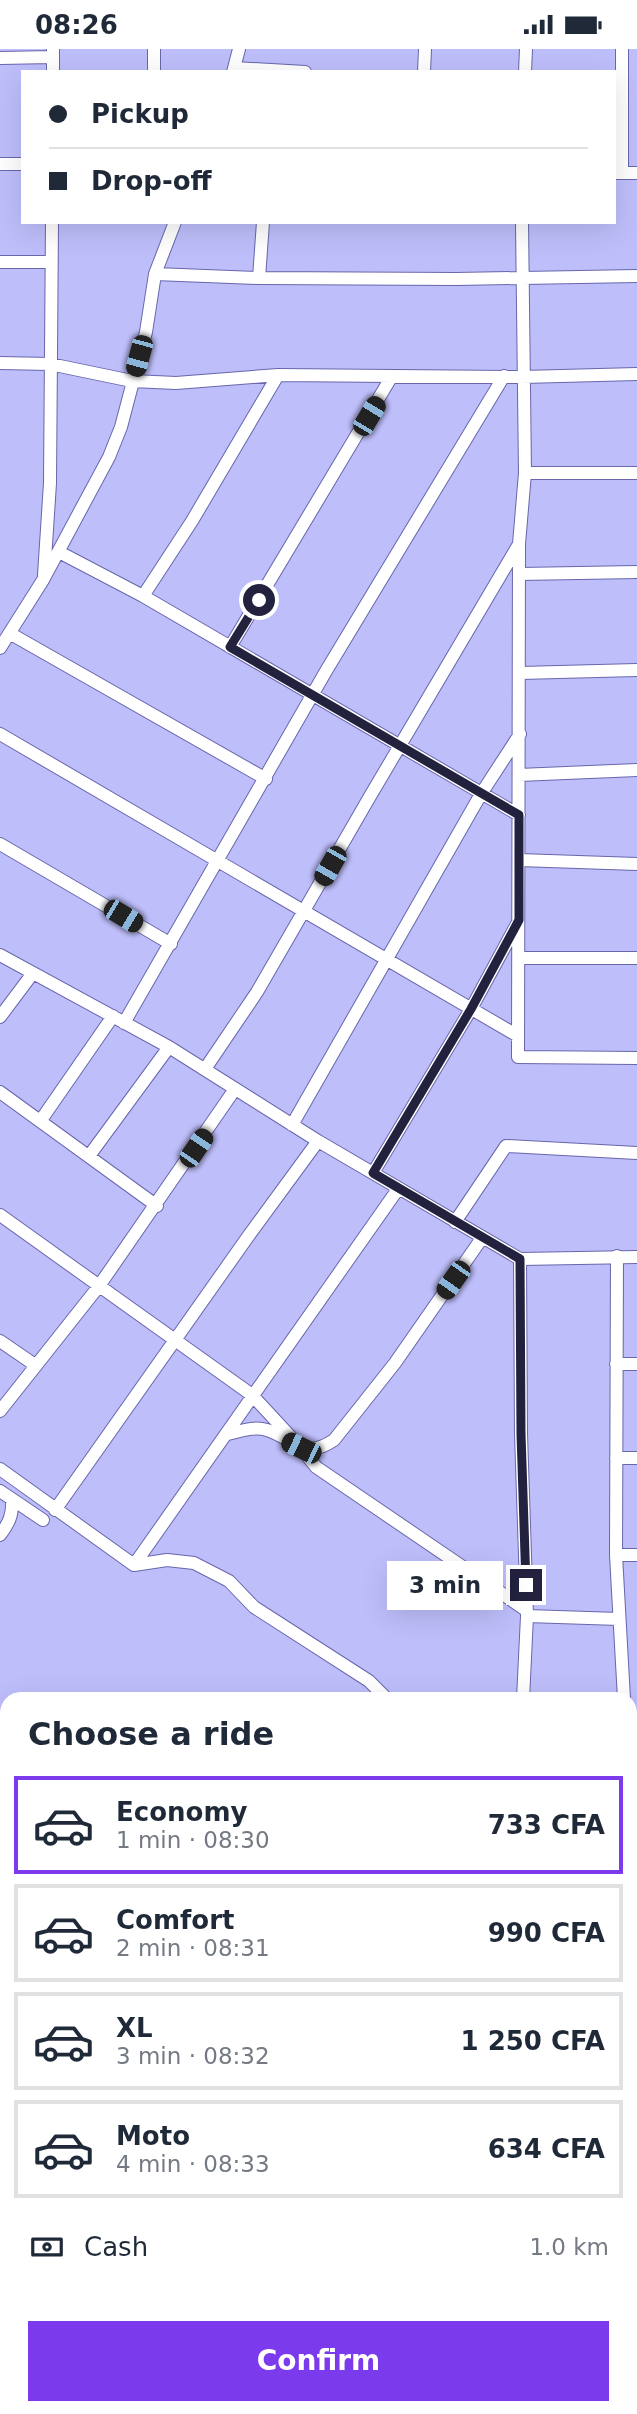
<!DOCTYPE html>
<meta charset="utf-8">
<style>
:root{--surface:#fff;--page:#f2f2f3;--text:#1f2937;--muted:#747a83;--line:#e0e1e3;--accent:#7c3aed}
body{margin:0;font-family:"DejaVu Sans",sans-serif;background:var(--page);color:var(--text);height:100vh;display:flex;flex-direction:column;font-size:26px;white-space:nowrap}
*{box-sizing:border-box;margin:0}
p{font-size:23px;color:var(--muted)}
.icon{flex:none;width:38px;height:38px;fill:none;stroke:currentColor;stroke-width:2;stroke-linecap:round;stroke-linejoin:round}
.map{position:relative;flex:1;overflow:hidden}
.side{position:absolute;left:0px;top:1643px;width:637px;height:723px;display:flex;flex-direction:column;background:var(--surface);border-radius:21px 21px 0 0;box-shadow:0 7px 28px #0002}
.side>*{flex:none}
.banner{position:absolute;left:21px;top:21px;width:595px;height:154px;border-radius:0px;box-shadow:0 7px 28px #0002;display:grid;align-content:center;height:154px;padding:0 28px;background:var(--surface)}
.end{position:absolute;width:32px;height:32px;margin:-16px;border:9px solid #22213e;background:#fff;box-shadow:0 0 0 4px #fff}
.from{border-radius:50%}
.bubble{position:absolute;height:49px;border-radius:0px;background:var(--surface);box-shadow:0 7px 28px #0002;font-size:23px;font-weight:700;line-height:49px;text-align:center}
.car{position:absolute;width:21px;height:42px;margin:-21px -10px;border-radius:9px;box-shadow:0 0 5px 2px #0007;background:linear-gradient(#222 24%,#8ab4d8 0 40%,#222 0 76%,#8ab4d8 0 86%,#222 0)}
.banner b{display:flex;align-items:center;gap:24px;height:66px;font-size:26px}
.banner b+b{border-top:2px solid var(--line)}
.banner i{width:18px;height:18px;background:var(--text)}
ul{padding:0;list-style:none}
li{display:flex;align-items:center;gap:21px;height:98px;margin:0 14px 10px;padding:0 14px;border:4px solid var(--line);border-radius:0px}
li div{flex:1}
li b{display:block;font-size:26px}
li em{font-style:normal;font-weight:700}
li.selected{border-color:var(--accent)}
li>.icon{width:63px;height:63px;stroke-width:1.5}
h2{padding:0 28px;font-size:32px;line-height:84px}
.pay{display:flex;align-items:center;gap:18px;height:77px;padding:0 28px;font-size:26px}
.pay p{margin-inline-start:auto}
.action{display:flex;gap:14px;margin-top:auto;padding:14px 28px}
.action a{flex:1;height:80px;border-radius:0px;background:var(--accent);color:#fff;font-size:28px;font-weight:700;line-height:80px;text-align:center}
.status{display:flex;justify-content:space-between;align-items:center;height:49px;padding:0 35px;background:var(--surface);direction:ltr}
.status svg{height:19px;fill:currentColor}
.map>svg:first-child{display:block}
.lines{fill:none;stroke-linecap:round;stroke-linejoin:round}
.minor-casing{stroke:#6966ac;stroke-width:14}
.minor{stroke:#fff;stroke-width:12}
.route{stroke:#22213e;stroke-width:9}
</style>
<div class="status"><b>08:26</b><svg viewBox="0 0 49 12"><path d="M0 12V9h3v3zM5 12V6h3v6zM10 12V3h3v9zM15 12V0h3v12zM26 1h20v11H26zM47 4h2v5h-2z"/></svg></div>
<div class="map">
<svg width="637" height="2365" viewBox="0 0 637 2365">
<rect width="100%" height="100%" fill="#bebefb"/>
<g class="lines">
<defs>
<path id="minor" d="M53,0V23
M622,0V124
M0,9L53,8
M234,19L305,23
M154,23V0
M233,23L239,0
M424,23L425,0
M525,23L526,0
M0,115H23
M615,124H637
M522,173L525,424L519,495L518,1008L637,1009
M0,213H50
M155,225L259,229L456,230L637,227
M259,229L263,173
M0,314L50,315L132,332L176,334L278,326L523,328L637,325
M525,424H637
M59,503L143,547L519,766
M520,525L637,523
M44,526L50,434L52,173
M143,547L192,472L278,326
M11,585L266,730
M230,598L392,327
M0,599L43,531L109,408L121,378L146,283L155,225L175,173
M520,624L637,621
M0,685L518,987
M519,726L637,721
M0,795L171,895
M519,811L637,815
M0,906L169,998L318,1092L520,1210L637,1208
M519,909H637
M0,968L33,924
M124,974L326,622L504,327
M205,1020L257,943L369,749L519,495
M0,1043L157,1157
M41,1071L113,967
M292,1076L481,745L520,685
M89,1107L169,998
M373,1124L471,960L517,875
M0,1166L252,1346L301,1399L316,1418L526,1561
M455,1173L506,1097L637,1104
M617,1207L616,1506L624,1650
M520,1210L521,1385L527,1567L523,1650
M0,1292L35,1316
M616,1315H637
M0,1362L99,1237L235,1040
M228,1385C241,1382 254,1377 267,1381C295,1390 303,1412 334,1391L395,1314L482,1189
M616,1409H637
M0,1420L134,1516L167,1511L194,1514L229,1532L254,1558L369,1632L387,1650
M0,1442L43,1471
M55,1461L247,1189L318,1092
M0,1486C9,1474 13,1466 12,1450
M616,1506H637
M134,1516C223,1391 310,1265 398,1140
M527,1567L619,1570
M630,1691L637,1692
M630,1924H637
M630,2016H637
M630,2115L637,2125"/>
</defs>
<use href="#minor" class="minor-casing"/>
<use href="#minor" class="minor"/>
</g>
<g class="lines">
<path class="route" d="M259,551L230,598L519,766V871L471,960L373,1124L520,1210L521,1385L526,1536"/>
</g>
</svg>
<i class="end from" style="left:259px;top:551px"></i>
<i class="end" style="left:526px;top:1536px"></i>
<div class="bubble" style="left:387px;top:1512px;width:116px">3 min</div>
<i class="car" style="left:139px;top:307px;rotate:195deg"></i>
<i class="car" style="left:369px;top:367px;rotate:31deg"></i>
<i class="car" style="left:330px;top:817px;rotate:210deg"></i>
<i class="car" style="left:123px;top:867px;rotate:121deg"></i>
<i class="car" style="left:196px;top:1099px;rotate:34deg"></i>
<i class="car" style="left:453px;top:1231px;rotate:215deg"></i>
<i class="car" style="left:301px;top:1399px;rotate:296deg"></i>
<div class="banner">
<b><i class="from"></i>Pickup</b>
<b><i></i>Drop-off</b>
</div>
<section class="side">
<h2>Choose a ride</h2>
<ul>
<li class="selected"><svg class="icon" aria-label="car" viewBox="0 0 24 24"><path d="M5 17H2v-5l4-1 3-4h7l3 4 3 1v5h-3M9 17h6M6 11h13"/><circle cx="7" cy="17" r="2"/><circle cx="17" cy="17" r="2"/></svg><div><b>Economy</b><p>1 min · 08:30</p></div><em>733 CFA</em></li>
<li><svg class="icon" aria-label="car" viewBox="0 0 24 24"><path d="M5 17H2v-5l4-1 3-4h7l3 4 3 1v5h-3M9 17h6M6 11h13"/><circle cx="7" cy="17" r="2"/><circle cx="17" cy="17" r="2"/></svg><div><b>Comfort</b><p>2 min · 08:31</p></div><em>990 CFA</em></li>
<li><svg class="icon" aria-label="car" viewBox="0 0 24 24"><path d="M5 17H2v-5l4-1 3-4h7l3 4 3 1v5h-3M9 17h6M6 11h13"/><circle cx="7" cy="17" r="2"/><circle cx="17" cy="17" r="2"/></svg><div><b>XL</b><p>3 min · 08:32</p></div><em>1 250 CFA</em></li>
<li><svg class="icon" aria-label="car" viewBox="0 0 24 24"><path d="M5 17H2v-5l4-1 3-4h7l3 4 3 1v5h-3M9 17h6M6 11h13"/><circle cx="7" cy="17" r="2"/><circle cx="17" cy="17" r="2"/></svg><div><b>Moto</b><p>4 min · 08:33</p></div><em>634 CFA</em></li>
</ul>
<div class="pay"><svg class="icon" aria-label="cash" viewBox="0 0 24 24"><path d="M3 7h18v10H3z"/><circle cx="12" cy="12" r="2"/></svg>Cash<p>1.0 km</p></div>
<div class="action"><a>Confirm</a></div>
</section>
</div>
